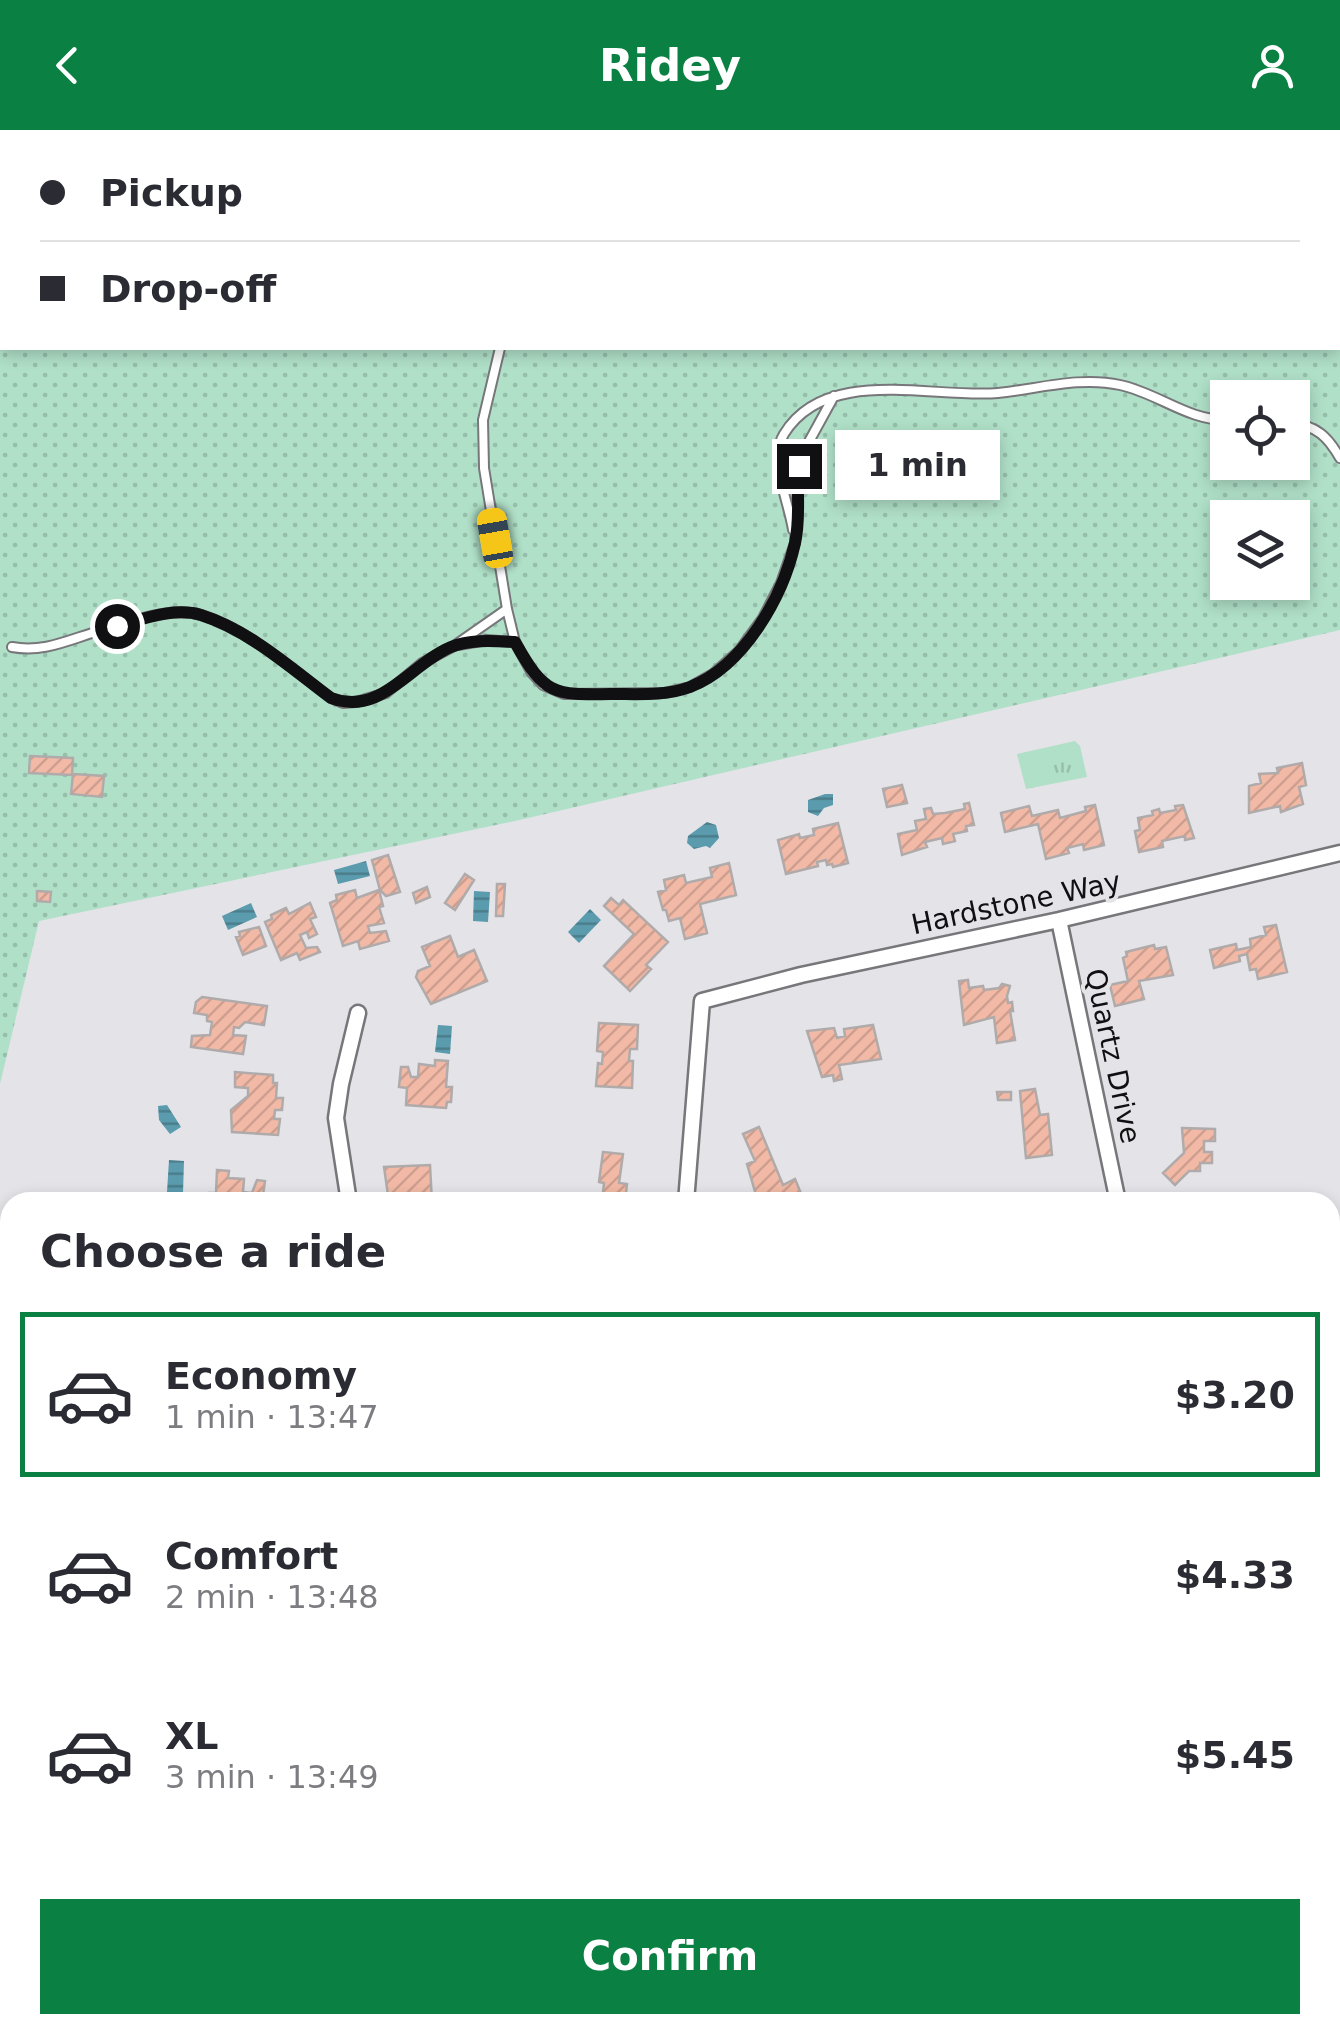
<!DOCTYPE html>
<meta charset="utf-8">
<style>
:root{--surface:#fff;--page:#f2f2f3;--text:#2b2b33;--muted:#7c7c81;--line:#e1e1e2;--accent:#0b8043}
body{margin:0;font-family:"DejaVu Sans",sans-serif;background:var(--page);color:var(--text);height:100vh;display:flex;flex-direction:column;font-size:38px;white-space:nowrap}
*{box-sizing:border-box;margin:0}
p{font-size:32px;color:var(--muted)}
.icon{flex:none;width:55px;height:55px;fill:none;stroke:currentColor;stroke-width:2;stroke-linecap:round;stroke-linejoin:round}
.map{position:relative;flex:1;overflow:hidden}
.drawer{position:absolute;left:0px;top:1062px;width:1340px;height:842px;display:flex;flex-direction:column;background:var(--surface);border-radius:30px 30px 0 0;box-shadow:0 5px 15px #0003}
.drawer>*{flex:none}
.banner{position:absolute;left:0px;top:0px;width:1340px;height:220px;box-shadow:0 5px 15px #0003;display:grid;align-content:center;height:220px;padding:0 40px;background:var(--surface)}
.controls{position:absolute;left:1210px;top:250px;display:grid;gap:20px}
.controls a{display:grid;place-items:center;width:100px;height:100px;border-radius:0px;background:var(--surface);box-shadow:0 5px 15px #0003;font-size:50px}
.end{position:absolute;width:45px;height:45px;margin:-22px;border:12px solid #100f11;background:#fff;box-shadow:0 0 0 5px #fff}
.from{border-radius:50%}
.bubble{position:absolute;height:70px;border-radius:0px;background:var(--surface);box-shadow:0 5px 15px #0003;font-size:32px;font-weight:600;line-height:70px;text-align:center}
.car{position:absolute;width:30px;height:60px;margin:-30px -15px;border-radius:12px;box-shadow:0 0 8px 2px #0007;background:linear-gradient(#f5c518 24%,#345 0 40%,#f5c518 0 76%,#345 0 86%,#f5c518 0)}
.banner b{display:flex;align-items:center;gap:35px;height:95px;font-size:38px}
.banner b+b{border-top:2px solid var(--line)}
.banner i{width:25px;height:25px;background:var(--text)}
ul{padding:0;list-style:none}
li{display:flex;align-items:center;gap:30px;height:165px;margin:0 20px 15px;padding:0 20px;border:5px solid transparent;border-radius:0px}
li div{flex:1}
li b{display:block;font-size:38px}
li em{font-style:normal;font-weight:600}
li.selected{border-color:var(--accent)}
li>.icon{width:90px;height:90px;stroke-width:1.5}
h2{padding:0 40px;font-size:45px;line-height:120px}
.primary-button{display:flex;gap:20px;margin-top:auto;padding:20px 40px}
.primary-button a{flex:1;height:115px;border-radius:0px;background:var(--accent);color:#fff;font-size:40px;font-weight:600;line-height:115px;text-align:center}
header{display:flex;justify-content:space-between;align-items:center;height:130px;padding:0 40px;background:var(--accent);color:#fff;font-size:45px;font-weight:600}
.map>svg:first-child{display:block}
.grass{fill:url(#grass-tufts)}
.park{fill:url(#park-dots);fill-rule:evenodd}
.water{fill:url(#water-rules)}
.building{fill:url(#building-hatch);stroke:#b0abaa;stroke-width:2.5}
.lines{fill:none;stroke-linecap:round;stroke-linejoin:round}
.service-casing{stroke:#77777b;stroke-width:12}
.minor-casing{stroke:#77777b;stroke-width:19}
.service{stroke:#fff;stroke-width:8}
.minor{stroke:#fff;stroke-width:14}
.route{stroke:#100f11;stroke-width:12}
.labels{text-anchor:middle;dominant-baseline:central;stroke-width:8;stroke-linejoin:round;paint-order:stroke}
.street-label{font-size:28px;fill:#100f11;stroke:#e3e3e8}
</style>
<header><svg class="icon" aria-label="back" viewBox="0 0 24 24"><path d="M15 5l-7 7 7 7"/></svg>Ridey<svg class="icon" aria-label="person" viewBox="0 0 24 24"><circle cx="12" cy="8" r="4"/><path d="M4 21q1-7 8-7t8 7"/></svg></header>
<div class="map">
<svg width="1340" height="1904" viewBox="0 0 1340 1904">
<defs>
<pattern id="grass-tufts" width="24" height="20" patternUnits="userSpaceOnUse" patternTransform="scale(2.5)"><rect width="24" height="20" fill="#b0e0c8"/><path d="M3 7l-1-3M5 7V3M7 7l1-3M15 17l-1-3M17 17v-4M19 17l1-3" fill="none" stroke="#96bfab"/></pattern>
<pattern id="park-dots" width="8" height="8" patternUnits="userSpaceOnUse" patternTransform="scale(2.5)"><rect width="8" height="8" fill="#b0e0c8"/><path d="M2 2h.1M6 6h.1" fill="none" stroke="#96bfab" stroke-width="1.8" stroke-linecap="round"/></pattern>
<pattern id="water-rules" width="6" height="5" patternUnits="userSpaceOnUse" patternTransform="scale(2.5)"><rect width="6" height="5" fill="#5b9bae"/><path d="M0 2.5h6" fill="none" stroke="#4a7d8c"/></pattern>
<pattern id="building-hatch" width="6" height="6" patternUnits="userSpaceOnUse" patternTransform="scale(2.5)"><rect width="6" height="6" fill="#f2baa6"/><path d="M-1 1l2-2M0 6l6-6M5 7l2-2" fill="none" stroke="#ce9f8e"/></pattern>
</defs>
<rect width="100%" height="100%" fill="#e3e3e8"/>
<path class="grass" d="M1075,611L1080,616L1087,647L1026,659L1017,624Z"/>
<path class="park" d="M0,0H1340V500L515,691L39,791L0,954ZM2,2H1338V218H2ZM1228,268H1292V332H1228ZM1228,388H1292V452H1228Z
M0,1425L10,1433V1895H558L568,1904H0Z"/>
<path class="water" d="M825,664H833V675L824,678L818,686L808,682V670Z
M707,692L716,695L719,708L710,718L706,716L694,719L687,713L688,706Z
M366,731L370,746L338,754L334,740Z
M474,761L490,762L488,792L473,791Z
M251,773L257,787L228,800L222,786Z
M590,779L601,790L579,813L568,802Z
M438,895L452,896L450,924L435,922Z
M167,975L181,997L170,1004L159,990L158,976Z
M169,1030L184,1031L183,1063L167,1062Z"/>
<path class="building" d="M30,626L73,628L72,645L29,643Z
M1302,633L1306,655L1299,657L1303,674L1281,682L1280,676L1249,683V656L1261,653L1259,644L1278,643L1277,638Z
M73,644L104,646L102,667L71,664Z
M902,655L907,673L887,677L883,659Z
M969,673L974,695L966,696L967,701L953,704L955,711L943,714L942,708L925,712L927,717L902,725L898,704L917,700L915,691L926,689L924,679L931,678L933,684L945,683L965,679L964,674Z
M1095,675L1104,715L1084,720L1083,714L1067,718L1069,723L1046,729L1038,694L1005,702L1001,683L1029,676L1032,686L1058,680L1060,688L1086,681L1085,677Z
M1183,675L1194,708L1185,710V706L1162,711L1163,717L1139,722L1135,701L1140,700L1138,688L1153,685L1152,681L1159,679L1160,683L1176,680L1175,676Z
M838,693L848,733L833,737L832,734L827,735L826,730L817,732L818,736L786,744L778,710L799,704L800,708L814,705L813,699Z
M388,725L400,762L386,766L380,760L372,730Z
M729,733L736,765L700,774L707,803L685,809L680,788L669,791L666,780H663L658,762L666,760L664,750L684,745L686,753L712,747L710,738Z
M465,744L474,750L455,780L445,773Z
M497,754H505L503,786H496Z
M427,757L430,767L416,773L413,763Z
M355,760L357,768L379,760L383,776L379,777L384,793L368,796L370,803L386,801L389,811L360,819L358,811L343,816L330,773L337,770L336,765Z
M37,761L51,762L50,772L37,771Z
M611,768L619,775L623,770L668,812L646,835L651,839L630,861L604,836L634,804L604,776Z
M310,773L316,787L310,789L317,804L309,808L307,802L300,805L306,818L317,817L320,822L300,830L297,823L281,830L265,792L272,789L271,785L286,778L289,784Z
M1276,795L1287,842L1258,849L1256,839L1250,840L1247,824L1239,826L1240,831L1214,838L1210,820L1236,814L1237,820L1251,817L1250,809L1266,805L1264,797Z
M259,797L266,816L243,825L236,807L240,806L239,802Z
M450,806L458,827L474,820L487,851L431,874L416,847L418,841L430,836L422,817Z
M1154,815L1155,819L1166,817L1173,845L1139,851L1144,869L1115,876L1110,855L1128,851L1123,828L1127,826L1126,822Z
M968,850L969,858L983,856L984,860L999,858L1002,854L1010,856L1007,866L1008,873L1012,872L1013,881H1010L1015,910L997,913L994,887L964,895L959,851Z
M202,867L267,876L264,895L245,892L239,898L234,897L233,905L246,906L243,924L191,917L192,906L210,905L212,892L207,891V885L194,883L196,872Z
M599,893L638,895L637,919H630L629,931H633L632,958L596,956L598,933L602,934L603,922L597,921Z
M873,895L881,929L839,935L842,949L834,951L833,945L822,947L807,901L834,898L837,908L845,906L844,899Z
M435,930L448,931L446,957H452L451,972H447L446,978L406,975L407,958L399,957L401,937H408L411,947H418L419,934L435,936Z
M235,942L273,945V953H277L276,968H283L282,980H275L274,989H280L278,1005L232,1002L231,980L248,966V958L235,957Z
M1035,959L1040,985L1048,984L1052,1025L1026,1028L1020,961Z
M997,962H1011V970H998Z
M759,997L783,1055L795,1049L802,1066L786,1072H758L747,1034L755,1031L743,1004Z
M1182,998L1215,999V1011H1204V1022H1212V1033H1200V1041H1189L1175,1055L1163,1043L1184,1023Z
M603,1022L623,1024L619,1053L627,1054L625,1072H598H602L604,1053L599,1052Z
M430,1035L432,1072H389L384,1037Z
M217,1040L229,1041L228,1048L244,1049L243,1062L252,1063L257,1050L265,1051L262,1072H208L209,1063H216Z
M1340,1191V1230L1332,1232L1330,1193Z
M0,1366L10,1373V1399L0,1392Z
M943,1895L955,1901L954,1904H927L931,1897L940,1902Z
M1122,1895H1166V1896H1158L1159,1900L1137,1901L1122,1900Z"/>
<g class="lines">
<defs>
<path id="service" d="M500,218L483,290L484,338L507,479L515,512L532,543L543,555L564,564L664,563L690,557L713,544L739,521L763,488L781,453L795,413L799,336L806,317L834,266
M1292,293C1317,296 1328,307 1340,328
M793,400C789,372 768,329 784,304C826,235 933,269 998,263C1038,259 1080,246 1120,255C1158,263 1188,291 1228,290
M458,515L487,510L515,512
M12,517C45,523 70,509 102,500C132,492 169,476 201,485C249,500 292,539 331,568L343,573L356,572L386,563L422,533L454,516L507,479
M1330,1814L1340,1807
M1330,1849L1340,1860
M1213,1904H1220"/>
<path id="minor" d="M1059,790L1118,1072
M349,1072L336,988L341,954L358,883
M686,1072L702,871L801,845L1059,790L1340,723
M1330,1315L1340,1313
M1330,1615L1340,1621
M996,1895L1001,1904"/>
</defs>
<use href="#service" class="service-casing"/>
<use href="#minor" class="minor-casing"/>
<use href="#service" class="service"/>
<use href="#minor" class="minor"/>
</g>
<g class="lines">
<path class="route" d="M117,496C143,489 174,477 201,485C249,500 292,539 331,568C381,587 410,534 451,517C471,509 494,511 515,512C545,566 554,565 613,564C638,564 666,566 690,557C744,536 783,467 795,413C801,387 796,361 799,336"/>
</g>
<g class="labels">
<g class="street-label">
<text transform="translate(1016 773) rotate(-12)">Hardstone Way</text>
<text transform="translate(1113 926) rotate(78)">Quartz Drive</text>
</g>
</g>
</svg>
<div class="controls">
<a><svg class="icon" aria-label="locate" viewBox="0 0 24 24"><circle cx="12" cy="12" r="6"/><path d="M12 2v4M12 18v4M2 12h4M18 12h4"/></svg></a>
<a><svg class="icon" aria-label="layers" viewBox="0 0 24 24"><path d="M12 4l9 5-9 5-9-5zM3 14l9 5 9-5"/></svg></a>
</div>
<i class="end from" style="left:117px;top:496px"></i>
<i class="end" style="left:799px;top:336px"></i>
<div class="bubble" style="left:835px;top:300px;width:165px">1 min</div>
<i class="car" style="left:495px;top:408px;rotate:350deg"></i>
<div class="banner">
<b><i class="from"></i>Pickup</b>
<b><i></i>Drop-off</b>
</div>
<section class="drawer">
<h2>Choose a ride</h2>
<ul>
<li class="selected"><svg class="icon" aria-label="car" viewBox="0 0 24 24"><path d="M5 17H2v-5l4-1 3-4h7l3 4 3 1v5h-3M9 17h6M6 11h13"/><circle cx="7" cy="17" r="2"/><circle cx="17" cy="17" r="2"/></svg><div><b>Economy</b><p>1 min · 13:47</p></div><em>$3.20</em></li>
<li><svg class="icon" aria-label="car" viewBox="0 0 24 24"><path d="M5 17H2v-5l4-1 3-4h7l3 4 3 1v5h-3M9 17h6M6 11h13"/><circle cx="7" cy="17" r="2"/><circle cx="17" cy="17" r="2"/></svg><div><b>Comfort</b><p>2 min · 13:48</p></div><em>$4.33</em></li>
<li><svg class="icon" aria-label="car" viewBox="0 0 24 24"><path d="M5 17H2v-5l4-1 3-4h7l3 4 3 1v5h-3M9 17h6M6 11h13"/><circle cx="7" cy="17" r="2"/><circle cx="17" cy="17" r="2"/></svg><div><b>XL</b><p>3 min · 13:49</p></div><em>$5.45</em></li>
</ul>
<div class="primary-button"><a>Confirm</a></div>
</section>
</div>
